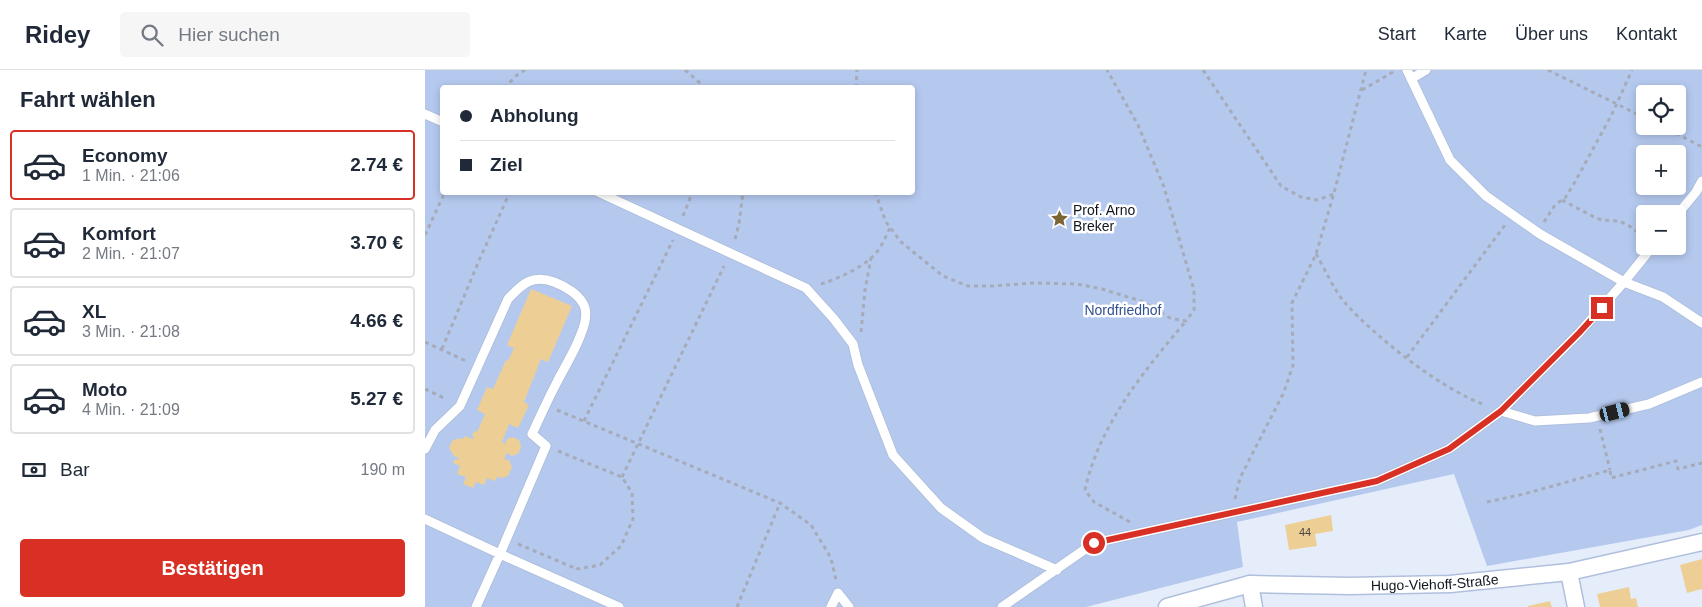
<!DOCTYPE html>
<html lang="de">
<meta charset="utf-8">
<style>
:root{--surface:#fff;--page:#f6f6f7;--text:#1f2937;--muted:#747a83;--line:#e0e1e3;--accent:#d93025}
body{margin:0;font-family:Arial,sans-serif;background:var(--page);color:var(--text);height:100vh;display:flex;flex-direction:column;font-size:19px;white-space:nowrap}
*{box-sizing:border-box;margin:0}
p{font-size:16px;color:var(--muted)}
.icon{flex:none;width:28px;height:28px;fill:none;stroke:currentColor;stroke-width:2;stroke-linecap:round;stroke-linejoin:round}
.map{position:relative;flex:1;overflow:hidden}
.drawer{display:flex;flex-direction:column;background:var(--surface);width:425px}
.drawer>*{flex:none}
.guide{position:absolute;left:15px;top:15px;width:475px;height:110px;border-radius:5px;box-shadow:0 2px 8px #0003;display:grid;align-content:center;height:110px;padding:0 20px;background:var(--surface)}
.buttons{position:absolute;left:1211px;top:15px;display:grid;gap:10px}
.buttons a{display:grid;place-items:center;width:50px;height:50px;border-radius:5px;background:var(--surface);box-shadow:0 2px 8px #0003;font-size:25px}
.end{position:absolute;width:22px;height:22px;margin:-11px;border:6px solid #d93025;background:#fff;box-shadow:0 0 0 2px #fff}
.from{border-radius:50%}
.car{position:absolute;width:15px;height:30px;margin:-15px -8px;border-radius:6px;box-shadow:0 0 4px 1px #0007;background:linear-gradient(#222 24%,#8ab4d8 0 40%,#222 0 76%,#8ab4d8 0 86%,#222 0)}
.guide b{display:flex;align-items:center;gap:18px;height:48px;font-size:19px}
.guide b+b{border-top:1px solid var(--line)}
.guide i{width:12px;height:12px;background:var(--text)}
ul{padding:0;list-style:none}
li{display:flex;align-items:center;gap:15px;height:70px;margin:0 10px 8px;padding:0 10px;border:2px solid var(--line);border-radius:5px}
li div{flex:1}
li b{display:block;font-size:19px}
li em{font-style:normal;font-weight:700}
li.selected{border-color:var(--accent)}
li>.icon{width:45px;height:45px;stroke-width:1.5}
h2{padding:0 20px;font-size:22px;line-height:60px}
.pay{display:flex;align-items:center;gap:12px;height:55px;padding:0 20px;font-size:19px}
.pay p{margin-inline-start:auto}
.primary-button{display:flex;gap:10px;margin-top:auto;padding:10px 20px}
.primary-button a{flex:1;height:58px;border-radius:5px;background:var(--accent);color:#fff;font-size:20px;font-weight:700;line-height:58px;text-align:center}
header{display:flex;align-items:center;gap:30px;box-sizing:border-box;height:70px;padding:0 25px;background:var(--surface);border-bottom:1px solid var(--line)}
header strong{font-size:24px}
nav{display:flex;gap:28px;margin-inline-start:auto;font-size:18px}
.search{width:350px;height:45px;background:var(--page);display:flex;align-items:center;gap:12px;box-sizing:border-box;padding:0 18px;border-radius:5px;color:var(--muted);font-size:19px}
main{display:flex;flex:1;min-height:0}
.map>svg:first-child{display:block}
.green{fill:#b5c9ef;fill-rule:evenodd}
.building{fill:#edcf96}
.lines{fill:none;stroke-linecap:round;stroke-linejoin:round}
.service-casing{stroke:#afbfdd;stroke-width:11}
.minor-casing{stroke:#afbfdd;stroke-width:19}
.path{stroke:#a5abb8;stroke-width:3;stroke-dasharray:4 4;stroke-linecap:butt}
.service{stroke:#fff;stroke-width:9}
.minor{stroke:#fff;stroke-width:16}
.route{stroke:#d93025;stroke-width:6}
.labels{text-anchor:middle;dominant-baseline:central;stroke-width:5;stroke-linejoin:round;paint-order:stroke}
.number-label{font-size:11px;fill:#48443e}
.poi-label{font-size:14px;fill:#111621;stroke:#fff;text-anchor:start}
.park-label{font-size:14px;fill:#325191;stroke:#fff}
.street-label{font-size:14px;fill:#111621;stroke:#fff}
</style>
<header>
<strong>Ridey</strong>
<div class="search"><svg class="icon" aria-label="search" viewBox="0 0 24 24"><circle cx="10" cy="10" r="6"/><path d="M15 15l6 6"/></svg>Hier suchen</div>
<nav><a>Start</a><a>Karte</a><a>Über uns</a><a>Kontakt</a></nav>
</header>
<main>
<section class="drawer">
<h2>Fahrt wählen</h2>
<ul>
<li class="selected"><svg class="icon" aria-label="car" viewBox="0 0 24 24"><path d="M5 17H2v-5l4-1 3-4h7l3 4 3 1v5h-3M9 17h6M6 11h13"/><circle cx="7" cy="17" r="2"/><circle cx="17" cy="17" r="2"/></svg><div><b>Economy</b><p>1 Min. · 21:06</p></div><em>2.74 €</em></li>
<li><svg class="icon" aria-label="car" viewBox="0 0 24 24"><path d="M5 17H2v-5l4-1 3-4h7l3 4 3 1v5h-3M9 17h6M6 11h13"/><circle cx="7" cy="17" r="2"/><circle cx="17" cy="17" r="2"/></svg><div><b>Komfort</b><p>2 Min. · 21:07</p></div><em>3.70 €</em></li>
<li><svg class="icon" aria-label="car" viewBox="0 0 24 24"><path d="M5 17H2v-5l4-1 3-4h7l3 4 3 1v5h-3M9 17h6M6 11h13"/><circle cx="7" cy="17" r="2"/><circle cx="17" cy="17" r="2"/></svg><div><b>XL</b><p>3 Min. · 21:08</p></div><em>4.66 €</em></li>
<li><svg class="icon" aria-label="car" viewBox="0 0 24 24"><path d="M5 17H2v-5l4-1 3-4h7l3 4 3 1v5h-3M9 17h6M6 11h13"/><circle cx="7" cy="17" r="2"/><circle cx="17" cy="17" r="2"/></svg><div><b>Moto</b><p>4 Min. · 21:09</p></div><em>5.27 €</em></li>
</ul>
<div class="pay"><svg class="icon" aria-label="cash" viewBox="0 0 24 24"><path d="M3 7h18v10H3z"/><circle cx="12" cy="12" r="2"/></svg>Bar<p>190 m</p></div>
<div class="primary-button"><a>Bestätigen</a></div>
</section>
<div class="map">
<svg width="1277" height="537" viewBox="0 0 1277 537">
<rect width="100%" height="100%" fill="#e6edfa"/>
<path class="green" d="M0,0H1277V455L1264,460L1062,496L1029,404L812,452L818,497L661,537H0ZM18,18H488V122H18ZM1220,24H1252V56H1220ZM1220,84H1252V116H1220ZM1220,144H1252V176H1220Z"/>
<path class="building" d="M106,219L147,236L123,292L116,289L99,332L104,335L93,358L84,354L77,372L80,374L82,369L87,367L94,370L96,376L94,383L87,386L82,383L79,389L84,390L87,397L83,406L76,408L72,407L70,411L62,408L59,415L51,412L48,418L38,414L41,407L32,404L35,396L28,393L30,389L33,390L34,388L29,386L24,378L27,371L35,368L38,369L40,366L48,369L49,367L47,366L49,361L52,362L60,344L52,340L62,317L68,319L81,290L83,291L89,278L82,275Z
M906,445L908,461L890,464L892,476L864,480L860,455Z
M1277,489V519L1262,523L1255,495Z
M1204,517L1206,529L1211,528L1213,537H1175L1172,524Z
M1125,531L1127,537H1103V536Z"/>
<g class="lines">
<defs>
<path id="service" d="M982,0L1025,90L1061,126L1115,164L1199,212L1238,227L1277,253
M986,9L1001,0
M0,44L18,52
M173,122L381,218L409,249L428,274L433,295L468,385L516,438L558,468L632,500
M1252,145L1271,122L1277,111
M1076,341L1110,351L1164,348L1224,334L1277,312
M0,379L10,360L35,336L83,229C97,214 107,204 129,212C140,216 156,225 160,238C162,246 159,257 156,264C150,281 140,296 132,312C123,329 115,347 107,364L121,376L75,484L0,449
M51,537L75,484L194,537
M406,537L413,523L424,537
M577,537L669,473L952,411L1024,379L1076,341L1154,263L1199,212L1228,176"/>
<g id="minor">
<path d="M1144,502L1151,537"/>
<path d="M825,514L829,537"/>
<path id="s1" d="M742,537L825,514L925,516L1025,514L1144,502L1277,472"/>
</g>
</defs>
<use href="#service" class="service-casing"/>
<use href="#minor" class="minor-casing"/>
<path class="path" d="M260,0L281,18
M778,0L856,116L876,127L892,130L909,124
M1123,0L1220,48
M79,18L92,5L100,0
M431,18L432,0
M937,20L968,2
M1237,56L1277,77
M450,122L461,152L476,172L518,206L543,216H568L609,213L652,214L677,219L716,231L745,248L761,251L769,240V220L739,117L713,55L682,0
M1137,130L1171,148L1177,150L1194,151L1203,155L1219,167
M258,146L266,126L265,122
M1119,152L1130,135L1140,128L1150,112L1188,42L1207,0
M0,165L20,122
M310,169L314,154L318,122
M891,184C900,199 910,222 921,234C953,269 1016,319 1060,335
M396,214C412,209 434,199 446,188C455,181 460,168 465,158
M436,262L440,220L446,188
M0,272L41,291
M17,279L53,193L85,122
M982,287L1080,155
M0,319L21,329
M132,340L355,433L386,455L406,488L411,510
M159,351L248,170
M1175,359L1185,400
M133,381L197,407L207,423L208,449L196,476L175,495L152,499L150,502
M197,407L299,196
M810,429L815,408L859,322L868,295L867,233L891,184L909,123L941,0
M1062,432L1099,424L1185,400L1186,408L1251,391L1253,399L1277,393
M705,452L669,432L660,420C674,355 719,301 761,251
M93,474L152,499
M312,537L355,433"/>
<use href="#service" class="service"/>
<use href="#minor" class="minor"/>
</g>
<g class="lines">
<path class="route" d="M669,473L952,411L1024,379L1076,341L1154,263L1177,238"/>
</g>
<defs>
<symbol id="sight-bare" viewBox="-9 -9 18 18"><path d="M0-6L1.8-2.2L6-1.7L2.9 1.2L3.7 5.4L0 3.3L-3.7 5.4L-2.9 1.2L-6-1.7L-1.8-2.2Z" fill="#7c6535" stroke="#fff" stroke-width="2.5" paint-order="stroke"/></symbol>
</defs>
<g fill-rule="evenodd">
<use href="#sight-bare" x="622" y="136" width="25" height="25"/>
</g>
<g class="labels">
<g class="number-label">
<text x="880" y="462">44</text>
</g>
<g class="poi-label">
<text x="648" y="140">Prof. Arno<tspan x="648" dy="16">Breker</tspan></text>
</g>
<g class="park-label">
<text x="698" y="240">Nordfriedhof</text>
</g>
<g class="street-label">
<text stroke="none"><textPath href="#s1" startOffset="271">Hugo-Viehoff-Straße</textPath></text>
</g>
</g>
</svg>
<div class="buttons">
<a><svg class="icon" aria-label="locate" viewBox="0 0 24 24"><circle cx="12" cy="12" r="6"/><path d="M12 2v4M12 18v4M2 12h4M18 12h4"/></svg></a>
<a>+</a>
<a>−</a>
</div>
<i class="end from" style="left:669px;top:473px"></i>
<i class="end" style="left:1177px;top:238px"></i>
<i class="car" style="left:1190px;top:342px;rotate:76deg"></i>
<div class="guide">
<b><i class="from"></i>Abholung</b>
<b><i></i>Ziel</b>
</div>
</div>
</main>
